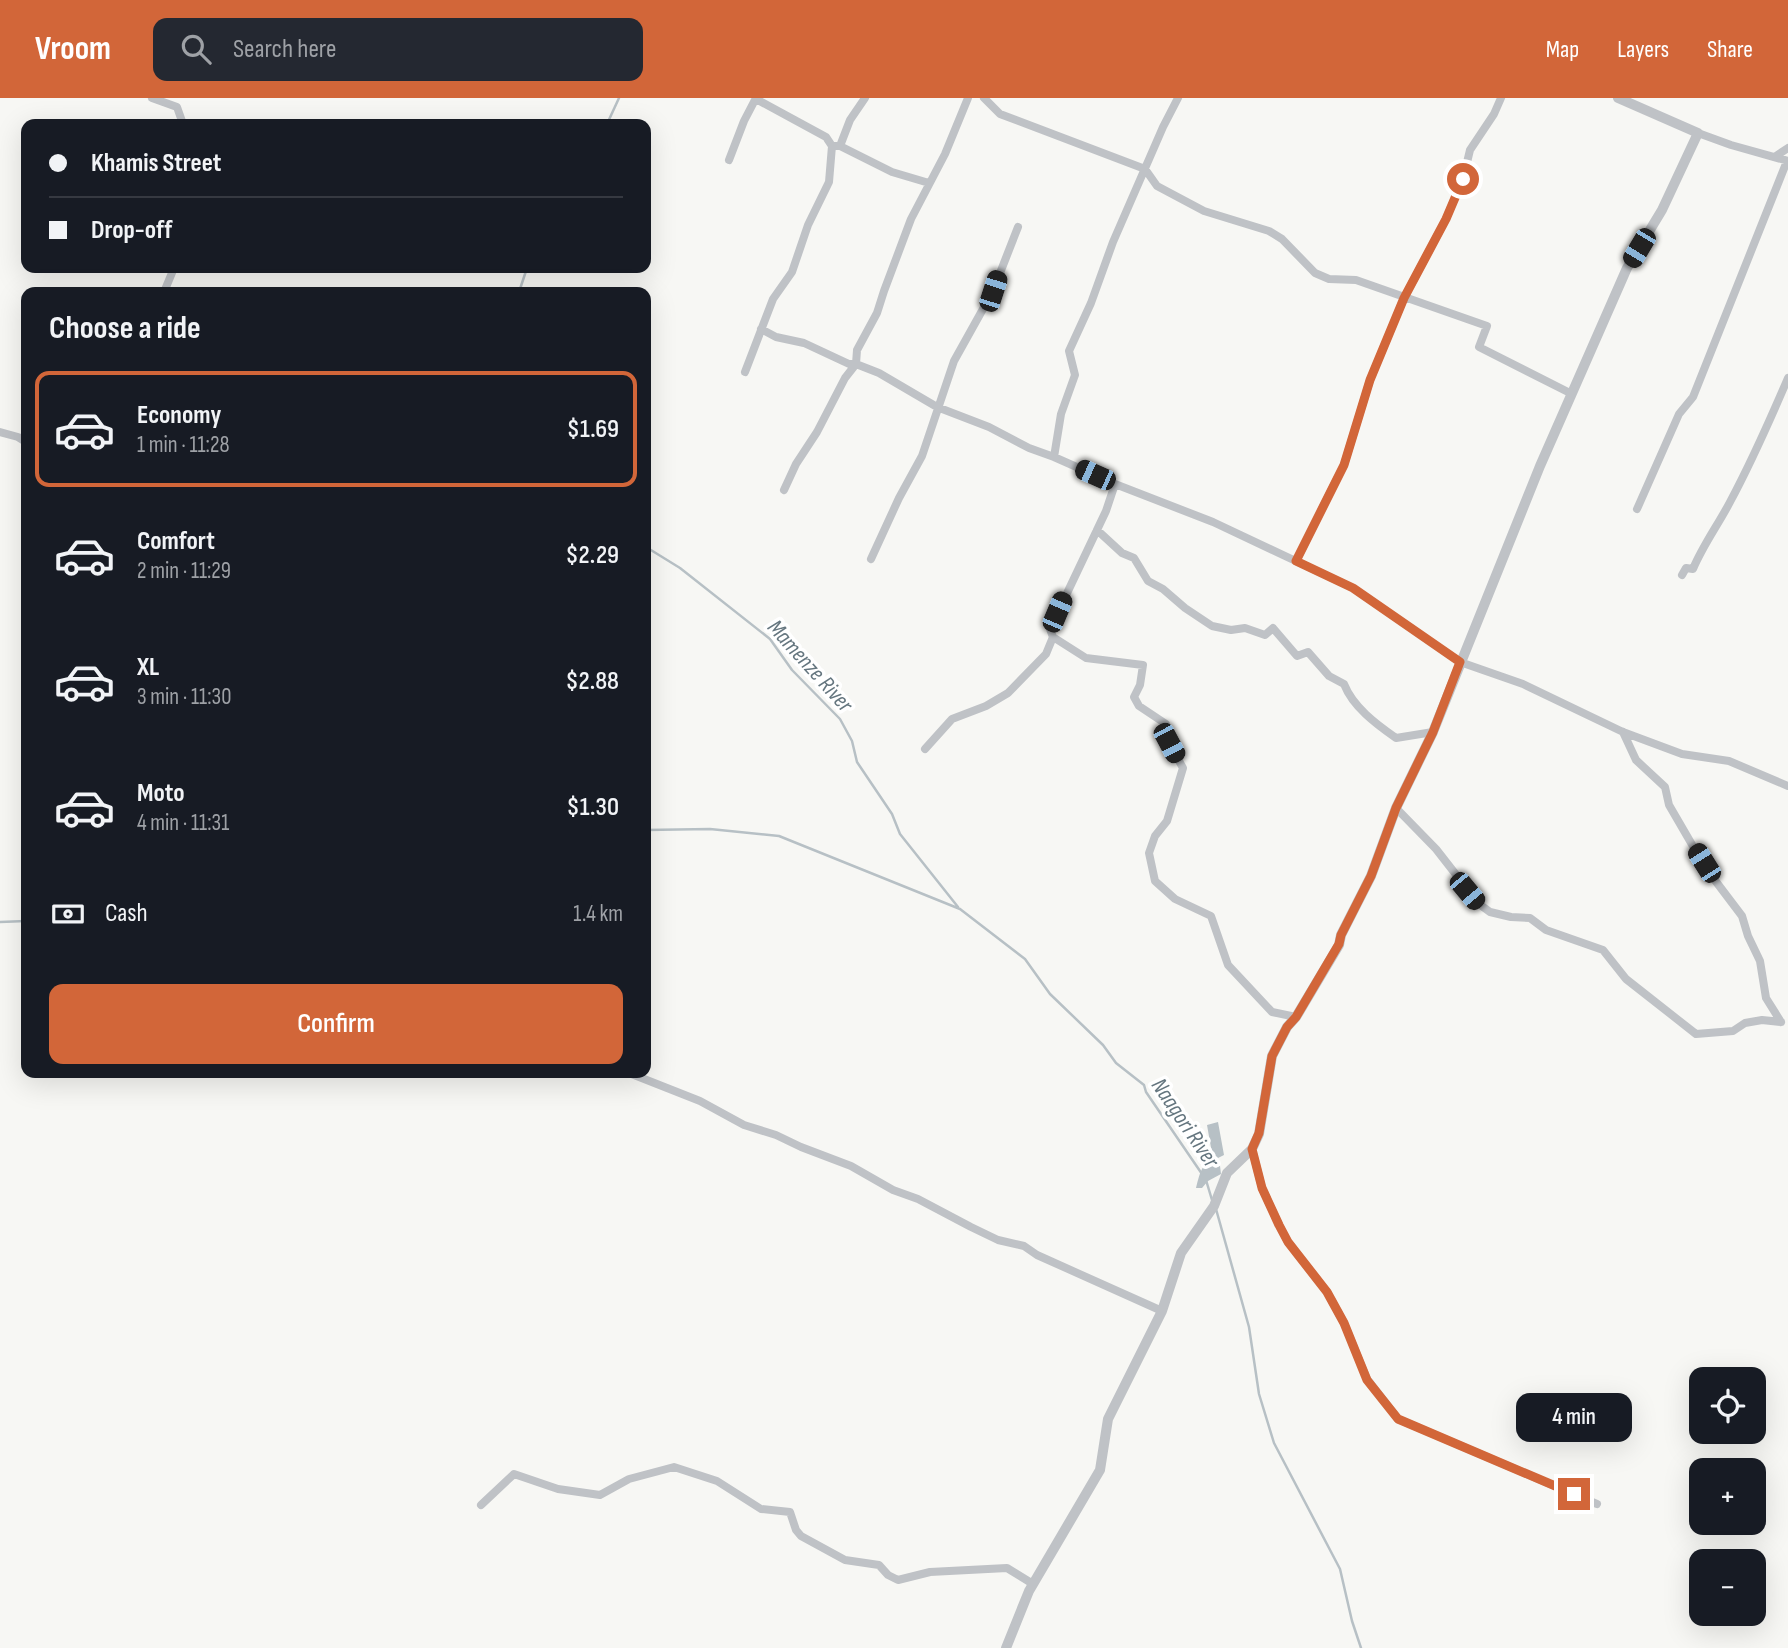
<!DOCTYPE html>
<meta charset="utf-8">
<style>
:root{--surface:#171b24;--page:#242831;--text:#f1f3f6;--muted:#9ea1a6;--line:#363941;--accent:#d26639}
body{margin:0;font-family:"Sofia Sans Condensed",sans-serif;background:var(--page);color:var(--text);height:100vh;display:flex;flex-direction:column;font-size:26px;white-space:nowrap}
*{box-sizing:border-box;margin:0}
p{font-size:23px;color:var(--muted)}
.icon{flex:none;width:38px;height:38px;fill:none;stroke:currentColor;stroke-width:2;stroke-linecap:round;stroke-linejoin:round}
.map{position:relative;flex:1;overflow:hidden}
.panel{position:absolute;left:21px;top:189px;width:630px;height:791px;display:flex;flex-direction:column;background:var(--surface);border-radius:14px;box-shadow:0 7px 28px #0002}
.panel>*{flex:none}
.top-card{position:absolute;left:21px;top:21px;width:630px;height:154px;border-radius:14px;box-shadow:0 7px 28px #0002;display:grid;align-content:center;height:154px;padding:0 28px;background:var(--surface)}
.buttons{position:absolute;left:1689px;top:1269px;display:grid;gap:14px}
.buttons a{display:grid;place-items:center;width:77px;height:77px;border-radius:14px;background:var(--surface);box-shadow:0 7px 28px #0002;font-size:35px}
.end{position:absolute;width:32px;height:32px;margin:-16px;border:9px solid #d26639;background:#fff;box-shadow:0 0 0 4px #fff}
.from{border-radius:50%}
.bubble{position:absolute;height:49px;border-radius:14px;background:var(--surface);box-shadow:0 7px 28px #0002;font-size:23px;font-weight:600;line-height:49px;text-align:center}
.car{position:absolute;width:21px;height:42px;margin:-21px -10px;border-radius:9px;box-shadow:0 0 5px 2px #0007;background:linear-gradient(#222 24%,#8ab4d8 0 40%,#222 0 76%,#8ab4d8 0 86%,#222 0)}
.top-card b{display:flex;align-items:center;gap:24px;height:66px;font-size:26px}
.top-card b+b{border-top:2px solid var(--line)}
.top-card i{width:18px;height:18px;background:var(--text)}
ul{padding:0;list-style:none}
li{display:flex;align-items:center;gap:21px;height:116px;margin:0 14px 10px;padding:0 14px;border:4px solid transparent;border-radius:14px}
li div{flex:1}
li b{display:block;font-size:26px}
li em{font-style:normal;font-weight:600}
li.selected{border-color:var(--accent)}
li>.icon{width:63px;height:63px;stroke-width:1.5}
h2{padding:0 28px;font-size:32px;line-height:84px}
.pay{display:flex;align-items:center;gap:18px;height:77px;padding:0 28px;font-size:26px}
.pay p{margin-inline-start:auto}
.button{display:flex;gap:14px;margin-top:auto;padding:14px 28px}
.button a{flex:1;height:80px;border-radius:14px;background:var(--accent);color:#fff;font-size:28px;font-weight:600;line-height:80px;text-align:center}
header{display:flex;align-items:center;gap:42px;box-sizing:border-box;height:98px;padding:0 35px;background:var(--accent);color:#fff}
header strong{font-size:33px}
nav{display:flex;gap:38px;margin-inline-start:auto;font-size:24px}
.search{width:490px;height:63px;background:var(--page);display:flex;align-items:center;gap:18px;box-sizing:border-box;padding:0 24px;border-radius:14px;color:var(--muted);font-size:26px}
.map>svg:first-child{display:block}
.water{fill:#b7c0c5}
.lines{fill:none;stroke-linecap:round;stroke-linejoin:round}
.stream{stroke:#b7c0c5;stroke-width:2.5}
.minor{stroke:#bfc2c6;stroke-width:8}
.tertiary{stroke:#bfc2c6;stroke-width:10}
.route{stroke:#d26639;stroke-width:9}
.labels{text-anchor:middle;dominant-baseline:central;stroke-width:7;stroke-linejoin:round;paint-order:stroke}
.water-label{font-size:23px;font-style:italic;fill:#65767f;stroke:#fff}
</style>
<header>
<strong>Vroom</strong>
<div class="search"><svg class="icon" aria-label="search" viewBox="0 0 24 24"><circle cx="10" cy="10" r="6"/><path d="M15 15l6 6"/></svg>Search here</div>
<nav><a>Map</a><a>Layers</a><a>Share</a></nav>
</header>
<div class="map">
<svg width="1788" height="1550" viewBox="0 0 1788 1550">
<rect width="100%" height="100%" fill="#f7f7f4"/>
<path class="water" d="M1218,1024L1224,1057L1218,1060L1217,1067L1220,1068L1221,1076L1208,1083L1202,1090H1196C1199,1079 1201,1065 1213,1061L1207,1027Z"/>
<g class="lines">
<path class="stream" d="M607,26L619,0
M519,194L527,170
M646,449L680,470L770,541L792,572L840,621L852,643L857,664L892,716L900,736L958,809
M646,732L710,731L779,738L960,811L1025,861L1050,896L1103,947L1116,965L1144,987L1146,994L1202,1076
M0,824L26,823
M1206,1082L1212,1102
M1216,1111L1249,1229L1259,1296L1274,1345L1340,1471L1352,1523L1361,1550"/>
<path class="minor" d="M152,0L177,9L183,26
M984,0L1000,16L1145,71L1157,88L1204,113L1269,133L1282,141L1315,175L1329,181L1356,182L1487,228L1479,249L1572,296
M1178,0L1163,29L1113,144L1091,205L1069,253L1075,277L1061,316L1054,359L1115,386L1213,424L1353,490L1460,564L1523,586L1623,634L1682,656L1729,663L1788,688
M756,1L826,39L832,48H840L850,22L865,0
M1698,35L1731,47L1788,63
M840,48L892,74L929,85
M1776,58L1788,50
M729,62L744,23L756,0
M164,194L174,170
M761,231L776,239L804,245L849,266H856L879,275L937,309L989,329L1029,350L1054,359
M745,274L773,201L792,174L808,127L829,84L832,48
M0,334L18,339L26,344
M784,392L796,366L817,334L845,280L856,266L857,252L877,215L884,193L911,121L945,56L968,0
M1637,411L1679,316L1693,299L1787,63
M1097,432L1122,455L1134,460L1148,483L1163,491L1185,510L1212,528L1231,532L1245,530L1265,537L1273,530L1297,558L1308,554L1329,578L1344,586C1353,609 1376,626 1396,640L1433,634
M871,461L899,400L922,358L954,263L993,193L1018,129
M1296,463L1344,367L1370,282L1404,200L1446,121L1463,81L1470,52L1494,16L1501,0
M1682,477L1686,470L1693,471C1703,447 1718,427 1730,404C1752,363 1770,322 1788,280
M1053,539L1086,560L1143,567L1140,587L1134,599L1139,608L1166,626L1169,645L1183,670L1167,723L1155,738L1149,755L1155,783L1175,801L1211,818L1228,867L1272,914L1296,919
M1623,634L1636,662L1665,689L1669,707L1694,750L1714,781L1742,818L1748,838L1760,863L1766,900L1781,924
M925,651L952,621L986,608L1008,595L1046,556L1053,539L1050,531L1106,413L1115,386
M1396,710L1436,751L1479,806L1490,814L1511,819L1530,820L1546,832L1603,852L1626,881L1696,936L1733,933L1745,925L1762,922L1781,924
M629,975L700,1003L744,1027L776,1037L801,1049L851,1068L893,1092L918,1101L971,1129L998,1142L1024,1148L1037,1157L1162,1213
M1252,1051L1262,1090L1279,1127L1288,1144L1327,1194L1344,1225L1367,1281L1398,1321L1597,1406
M481,1407L514,1376L558,1391L600,1397L629,1381L674,1369L717,1383L761,1411L790,1414L796,1432L801,1438L845,1462L879,1467L888,1477L898,1482L930,1474L1007,1470L1033,1486"/>
<path class="tertiary" d="M1006,1550L1029,1493L1100,1372L1108,1321L1162,1213L1181,1155L1214,1108L1227,1075L1252,1051L1259,1036L1272,958L1287,929L1296,919L1339,847L1341,837L1371,778L1396,710L1433,634L1540,368L1627,170L1662,112L1698,35L1618,0"/>
</g>
<g class="lines">
<path class="route" d="M1463,81L1446,121L1404,200L1370,282L1344,367L1296,463L1353,490L1460,564L1433,634L1396,710L1371,778L1341,837L1339,846L1296,919L1287,929L1272,958L1259,1035L1252,1051L1262,1090L1279,1127L1288,1144L1327,1194L1344,1225L1367,1282L1398,1321L1574,1396"/>
</g>
<g class="labels">
<g class="water-label">
<text transform="translate(810 568) rotate(48)">Mamenze River</text>
<text transform="translate(1185 1025) rotate(56)">Naagori River</text>
</g>
</g>
</svg>
<div class="buttons">
<a><svg class="icon" aria-label="locate" viewBox="0 0 24 24"><circle cx="12" cy="12" r="6"/><path d="M12 2v4M12 18v4M2 12h4M18 12h4"/></svg></a>
<a>+</a>
<a>−</a>
</div>
<i class="end from" style="left:1463px;top:81px"></i>
<i class="end" style="left:1574px;top:1396px"></i>
<div class="bubble" style="left:1516px;top:1295px;width:116px">4 min</div>
<i class="car" style="left:1639px;top:150px;rotate:211deg"></i>
<i class="car" style="left:993px;top:193px;rotate:18deg"></i>
<i class="car" style="left:1095px;top:377px;rotate:294deg"></i>
<i class="car" style="left:1057px;top:514px;rotate:23deg"></i>
<i class="car" style="left:1169px;top:645px;rotate:152deg"></i>
<i class="car" style="left:1704px;top:765px;rotate:328deg"></i>
<i class="car" style="left:1467px;top:793px;rotate:140deg"></i>
<div class="top-card">
<b><i class="from"></i>Khamis Street</b>
<b><i></i>Drop-off</b>
</div>
<section class="panel">
<h2>Choose a ride</h2>
<ul>
<li class="selected"><svg class="icon" aria-label="car" viewBox="0 0 24 24"><path d="M5 17H2v-5l4-1 3-4h7l3 4 3 1v5h-3M9 17h6M6 11h13"/><circle cx="7" cy="17" r="2"/><circle cx="17" cy="17" r="2"/></svg><div><b>Economy</b><p>1 min · 11:28</p></div><em>$1.69</em></li>
<li><svg class="icon" aria-label="car" viewBox="0 0 24 24"><path d="M5 17H2v-5l4-1 3-4h7l3 4 3 1v5h-3M9 17h6M6 11h13"/><circle cx="7" cy="17" r="2"/><circle cx="17" cy="17" r="2"/></svg><div><b>Comfort</b><p>2 min · 11:29</p></div><em>$2.29</em></li>
<li><svg class="icon" aria-label="car" viewBox="0 0 24 24"><path d="M5 17H2v-5l4-1 3-4h7l3 4 3 1v5h-3M9 17h6M6 11h13"/><circle cx="7" cy="17" r="2"/><circle cx="17" cy="17" r="2"/></svg><div><b>XL</b><p>3 min · 11:30</p></div><em>$2.88</em></li>
<li><svg class="icon" aria-label="car" viewBox="0 0 24 24"><path d="M5 17H2v-5l4-1 3-4h7l3 4 3 1v5h-3M9 17h6M6 11h13"/><circle cx="7" cy="17" r="2"/><circle cx="17" cy="17" r="2"/></svg><div><b>Moto</b><p>4 min · 11:31</p></div><em>$1.30</em></li>
</ul>
<div class="pay"><svg class="icon" aria-label="cash" viewBox="0 0 24 24"><path d="M3 7h18v10H3z"/><circle cx="12" cy="12" r="2"/></svg>Cash<p>1.4 km</p></div>
<div class="button"><a>Confirm</a></div>
</section>
</div>
